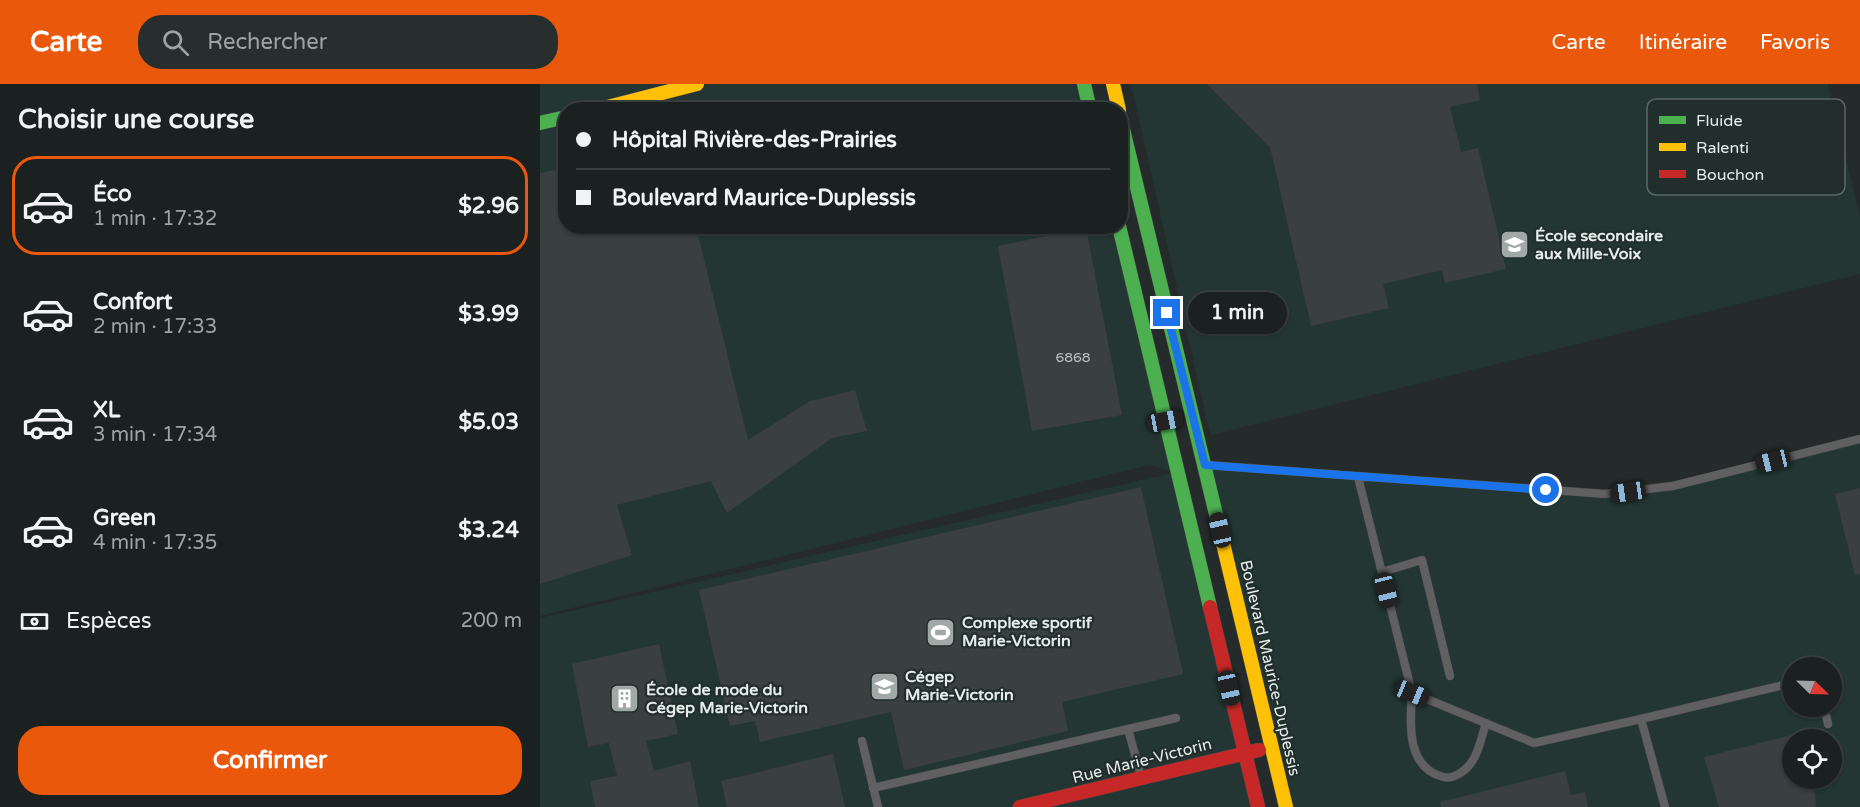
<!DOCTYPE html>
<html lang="fr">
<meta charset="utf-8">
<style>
:root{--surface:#1b2020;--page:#282d2d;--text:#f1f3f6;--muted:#a0a3a5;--line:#393e3e;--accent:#ea580c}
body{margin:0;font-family:"Varela Round",sans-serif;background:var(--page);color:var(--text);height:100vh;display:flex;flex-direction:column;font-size:22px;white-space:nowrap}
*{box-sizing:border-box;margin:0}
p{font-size:20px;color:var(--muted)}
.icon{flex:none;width:33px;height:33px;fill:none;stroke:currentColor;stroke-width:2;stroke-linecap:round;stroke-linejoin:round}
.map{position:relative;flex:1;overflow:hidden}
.panel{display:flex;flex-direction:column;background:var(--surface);width:540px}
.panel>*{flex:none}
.banner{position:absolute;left:18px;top:18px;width:570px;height:132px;border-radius:24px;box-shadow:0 2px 4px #0004,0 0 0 2px var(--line);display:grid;align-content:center;height:132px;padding:0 18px;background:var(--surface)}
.needle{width:39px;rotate:113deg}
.fabs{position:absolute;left:1242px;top:573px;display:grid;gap:12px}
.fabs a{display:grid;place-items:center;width:60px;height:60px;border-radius:50%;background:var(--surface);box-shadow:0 2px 4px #0004,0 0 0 2px var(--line);font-size:30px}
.end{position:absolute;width:27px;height:27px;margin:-14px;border:8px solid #1a73e8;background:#fff;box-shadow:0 0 0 3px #fff}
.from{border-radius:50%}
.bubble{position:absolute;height:42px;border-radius:21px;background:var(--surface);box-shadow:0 2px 4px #0004,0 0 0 2px var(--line);font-size:20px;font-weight:700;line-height:42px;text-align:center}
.car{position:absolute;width:18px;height:36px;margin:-18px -9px;border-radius:8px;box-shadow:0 0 4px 2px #0007;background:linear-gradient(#222 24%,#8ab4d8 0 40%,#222 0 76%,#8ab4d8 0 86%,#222 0)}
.banner b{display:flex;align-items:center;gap:21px;height:57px;font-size:22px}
.banner b+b{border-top:2px solid var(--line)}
.banner i{width:15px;height:15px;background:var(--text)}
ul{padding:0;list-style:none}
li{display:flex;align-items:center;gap:18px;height:99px;margin:0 12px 9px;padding:0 6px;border:3px solid transparent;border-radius:24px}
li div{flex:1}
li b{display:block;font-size:22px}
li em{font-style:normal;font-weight:700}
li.on{border-color:var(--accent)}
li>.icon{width:54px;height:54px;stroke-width:1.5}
h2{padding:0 18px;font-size:27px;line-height:72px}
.pay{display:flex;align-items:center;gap:15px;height:66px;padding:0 18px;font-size:22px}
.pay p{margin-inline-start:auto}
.cta{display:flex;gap:12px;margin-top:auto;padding:12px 18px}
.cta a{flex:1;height:69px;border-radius:24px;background:var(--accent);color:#fff;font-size:24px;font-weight:700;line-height:69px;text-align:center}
header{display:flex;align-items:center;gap:36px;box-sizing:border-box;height:84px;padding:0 30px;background:var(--accent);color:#fff}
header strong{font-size:28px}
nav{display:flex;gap:33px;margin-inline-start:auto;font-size:21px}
.search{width:420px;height:54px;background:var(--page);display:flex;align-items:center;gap:15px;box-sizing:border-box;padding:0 21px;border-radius:24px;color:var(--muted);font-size:22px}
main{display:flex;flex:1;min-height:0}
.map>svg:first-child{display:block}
.built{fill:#233633;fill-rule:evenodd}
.building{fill:#3a403f}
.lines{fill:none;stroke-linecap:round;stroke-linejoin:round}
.lane-casing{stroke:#404544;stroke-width:9}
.fast-casing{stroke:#404544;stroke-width:15}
.slow-casing{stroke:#404544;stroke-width:15}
.jam-casing{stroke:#404544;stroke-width:15}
.lane{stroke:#606060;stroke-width:8}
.fast{stroke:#4caf50;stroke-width:14}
.slow{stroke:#ffc107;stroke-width:14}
.jam{stroke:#c62828;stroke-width:14}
.route{stroke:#1a73e8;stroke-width:8}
.labels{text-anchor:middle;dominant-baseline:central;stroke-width:4.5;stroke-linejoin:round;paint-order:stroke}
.number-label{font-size:14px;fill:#bac2c0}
.poi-label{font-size:16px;font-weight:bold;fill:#e5edeb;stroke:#212e2b;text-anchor:start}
.street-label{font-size:16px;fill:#e5edeb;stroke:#212e2b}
.key{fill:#212e2b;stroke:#5c6765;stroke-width:1.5}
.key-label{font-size:16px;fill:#e5edeb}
</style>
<header>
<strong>Carte</strong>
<div class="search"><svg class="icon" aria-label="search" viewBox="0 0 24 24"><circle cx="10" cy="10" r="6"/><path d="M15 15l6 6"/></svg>Rechercher</div>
<nav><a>Carte</a><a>Itinéraire</a><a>Favoris</a></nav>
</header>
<main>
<section class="panel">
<h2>Choisir une course</h2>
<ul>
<li class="on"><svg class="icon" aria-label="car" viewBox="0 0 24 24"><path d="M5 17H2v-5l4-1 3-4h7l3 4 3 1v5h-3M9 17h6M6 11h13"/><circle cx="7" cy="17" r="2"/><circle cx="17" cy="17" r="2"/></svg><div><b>Éco</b><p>1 min · 17:32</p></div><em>$2.96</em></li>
<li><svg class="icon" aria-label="car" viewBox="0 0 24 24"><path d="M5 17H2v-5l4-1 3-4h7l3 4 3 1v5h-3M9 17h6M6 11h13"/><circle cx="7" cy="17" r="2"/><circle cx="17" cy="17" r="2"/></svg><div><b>Confort</b><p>2 min · 17:33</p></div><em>$3.99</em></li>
<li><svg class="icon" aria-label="car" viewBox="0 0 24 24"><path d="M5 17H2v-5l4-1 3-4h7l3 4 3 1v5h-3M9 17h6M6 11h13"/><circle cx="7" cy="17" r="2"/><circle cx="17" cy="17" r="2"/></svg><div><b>XL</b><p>3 min · 17:34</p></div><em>$5.03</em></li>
<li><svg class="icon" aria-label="car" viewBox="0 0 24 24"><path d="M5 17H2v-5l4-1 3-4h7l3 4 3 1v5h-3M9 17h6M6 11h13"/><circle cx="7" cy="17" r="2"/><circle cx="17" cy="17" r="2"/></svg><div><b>Green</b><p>4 min · 17:35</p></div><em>$3.24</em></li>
</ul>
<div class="pay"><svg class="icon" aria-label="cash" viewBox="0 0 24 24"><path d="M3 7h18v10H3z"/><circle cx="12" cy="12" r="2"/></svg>Espèces<p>200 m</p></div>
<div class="cta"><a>Confirmer</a></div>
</section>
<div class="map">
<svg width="1320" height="723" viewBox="0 0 1320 723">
<rect width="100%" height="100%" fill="#242b2a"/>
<path class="built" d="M0,0H545L551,25L26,26V142L579,143L717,723H0V534L637,388L609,381L0,532Z
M591,0H1288L1320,133V190L670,351Z
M1320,350V723H747L665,381L1065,410L1233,377ZM1252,584H1292V622H1252ZM1252,656H1292V694H1252Z"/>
<path class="building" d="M667,0H937L940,16L910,23L921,68L938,64L966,185L905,199L902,186L843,200L849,224L771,242L730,63Z
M26,84V142H156L208,356L270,317L315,306L327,347L292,354L187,429L171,397L77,421L92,471L0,500V89Z
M546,144L582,331L492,347L458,162Z
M601,403L643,590L522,618L528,647L364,686L351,628L220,658L215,637L190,642L159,506Z
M1320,404V490L1315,491L1295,410Z
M119,560L138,650L106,657L114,687L150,677L159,723H55L50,697L77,692L69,659L48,663L32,580Z
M1252,651V694H1274L1276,723H1179L1164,673Z
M293,670L305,723H187L181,697Z
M1025,687L1031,711L1045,708L1048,723H901L900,718Z"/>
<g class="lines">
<defs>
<path id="lane" d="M666,381L1065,410L1133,402L1320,355
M818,393L872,609L994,659L1101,635L1125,723
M842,488L882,476L910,592
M872,609C870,640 866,683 903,693C913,696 925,687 931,679C939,669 942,651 946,639
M1284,622L1288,640
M1101,635L1252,599
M588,645L601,693
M322,657L338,723
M333,704L636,634"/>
<path id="fast" d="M544,0L550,26
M580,33L681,451
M0,39L26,33
M579,142L670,523"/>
<path id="slow" d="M573,0L579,26
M56,26L157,0
M681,451L746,723"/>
<path id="jam" d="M670,523L718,723
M480,723L719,666"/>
</defs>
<use href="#lane" class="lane-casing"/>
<use href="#fast" class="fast-casing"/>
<use href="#slow" class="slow-casing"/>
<use href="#jam" class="jam-casing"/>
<use href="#lane" class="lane"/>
<use href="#fast" class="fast"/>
<use href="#slow" class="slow"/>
<use href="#jam" class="jam"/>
</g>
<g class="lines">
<path class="route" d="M627,229L665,381L1006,406"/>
</g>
<defs>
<symbol id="school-square" viewBox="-11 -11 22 22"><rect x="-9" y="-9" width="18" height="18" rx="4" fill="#a1a9a7" stroke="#212e2b"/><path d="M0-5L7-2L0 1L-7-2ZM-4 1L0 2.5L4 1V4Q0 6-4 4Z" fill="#fff"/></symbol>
<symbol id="stadium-square" viewBox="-11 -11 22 22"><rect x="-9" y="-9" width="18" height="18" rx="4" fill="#a1a9a7" stroke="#212e2b"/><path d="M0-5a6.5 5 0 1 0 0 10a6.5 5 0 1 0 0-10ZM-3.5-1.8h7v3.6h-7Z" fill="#fff"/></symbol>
<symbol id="university-square" viewBox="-11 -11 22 22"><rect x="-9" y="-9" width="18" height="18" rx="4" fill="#a1a9a7" stroke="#212e2b"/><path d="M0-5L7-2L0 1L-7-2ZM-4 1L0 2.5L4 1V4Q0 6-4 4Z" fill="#fff"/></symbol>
<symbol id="building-square" viewBox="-11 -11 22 22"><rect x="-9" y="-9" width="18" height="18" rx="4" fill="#a1a9a7" stroke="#212e2b"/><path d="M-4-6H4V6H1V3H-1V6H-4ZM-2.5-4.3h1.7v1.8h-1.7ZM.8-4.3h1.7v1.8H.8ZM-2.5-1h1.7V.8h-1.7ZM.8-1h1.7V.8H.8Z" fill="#fff"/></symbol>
</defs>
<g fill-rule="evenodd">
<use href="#school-square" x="958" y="144" width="33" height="33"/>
<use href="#stadium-square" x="384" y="532" width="33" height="33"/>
<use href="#university-square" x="328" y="586" width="33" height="33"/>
<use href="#building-square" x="68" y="598" width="33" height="33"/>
</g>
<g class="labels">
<g class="number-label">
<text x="533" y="273">6868</text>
</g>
<g class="poi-label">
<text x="995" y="152">École secondaire<tspan x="995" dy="18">aux Mille-Voix</tspan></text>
<text x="422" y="539">Complexe sportif<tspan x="422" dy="18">Marie-Victorin</tspan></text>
<text x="365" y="593">Cégep<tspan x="365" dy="18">Marie-Victorin</tspan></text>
<text x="106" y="606">École de mode du<tspan x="106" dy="18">Cégep Marie-Victorin</tspan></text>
</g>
<g class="street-label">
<text transform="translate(730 584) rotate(77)">Boulevard Maurice-Duplessis</text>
<text transform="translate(602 677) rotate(-14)">Rue Marie-Victorin</text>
</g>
</g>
<rect x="1107" y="15" width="198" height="96" rx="9" class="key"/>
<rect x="1119" y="32" width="27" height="8" fill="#4caf50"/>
<rect x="1119" y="59" width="27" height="8" fill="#ffc107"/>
<rect x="1119" y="86" width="27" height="8" fill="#c62828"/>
<g class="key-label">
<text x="1156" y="42">Fluide</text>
<text x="1156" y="69">Ralenti</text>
<text x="1156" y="96">Bouchon</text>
</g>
</svg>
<div class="fabs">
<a><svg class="needle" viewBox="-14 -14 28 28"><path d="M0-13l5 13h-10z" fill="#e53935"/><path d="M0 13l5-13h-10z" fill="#a0a3a5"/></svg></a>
<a><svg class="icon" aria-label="locate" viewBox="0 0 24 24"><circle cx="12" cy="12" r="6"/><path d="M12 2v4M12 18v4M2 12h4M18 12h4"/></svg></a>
</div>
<i class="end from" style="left:1006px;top:406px"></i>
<i class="end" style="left:627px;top:229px"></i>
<div class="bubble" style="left:648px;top:208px;width:99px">1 min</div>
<i class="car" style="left:625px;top:337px;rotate:79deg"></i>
<i class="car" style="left:1233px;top:377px;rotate:256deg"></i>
<i class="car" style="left:1088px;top:408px;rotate:262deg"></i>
<i class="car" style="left:680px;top:446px;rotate:347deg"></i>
<i class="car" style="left:846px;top:506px;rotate:166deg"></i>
<i class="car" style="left:689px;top:604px;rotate:167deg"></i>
<i class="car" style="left:872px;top:609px;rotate:112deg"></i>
<div class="banner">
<b><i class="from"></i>Hôpital Rivière-des-Prairies</b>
<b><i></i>Boulevard Maurice-Duplessis</b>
</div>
</div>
</main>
